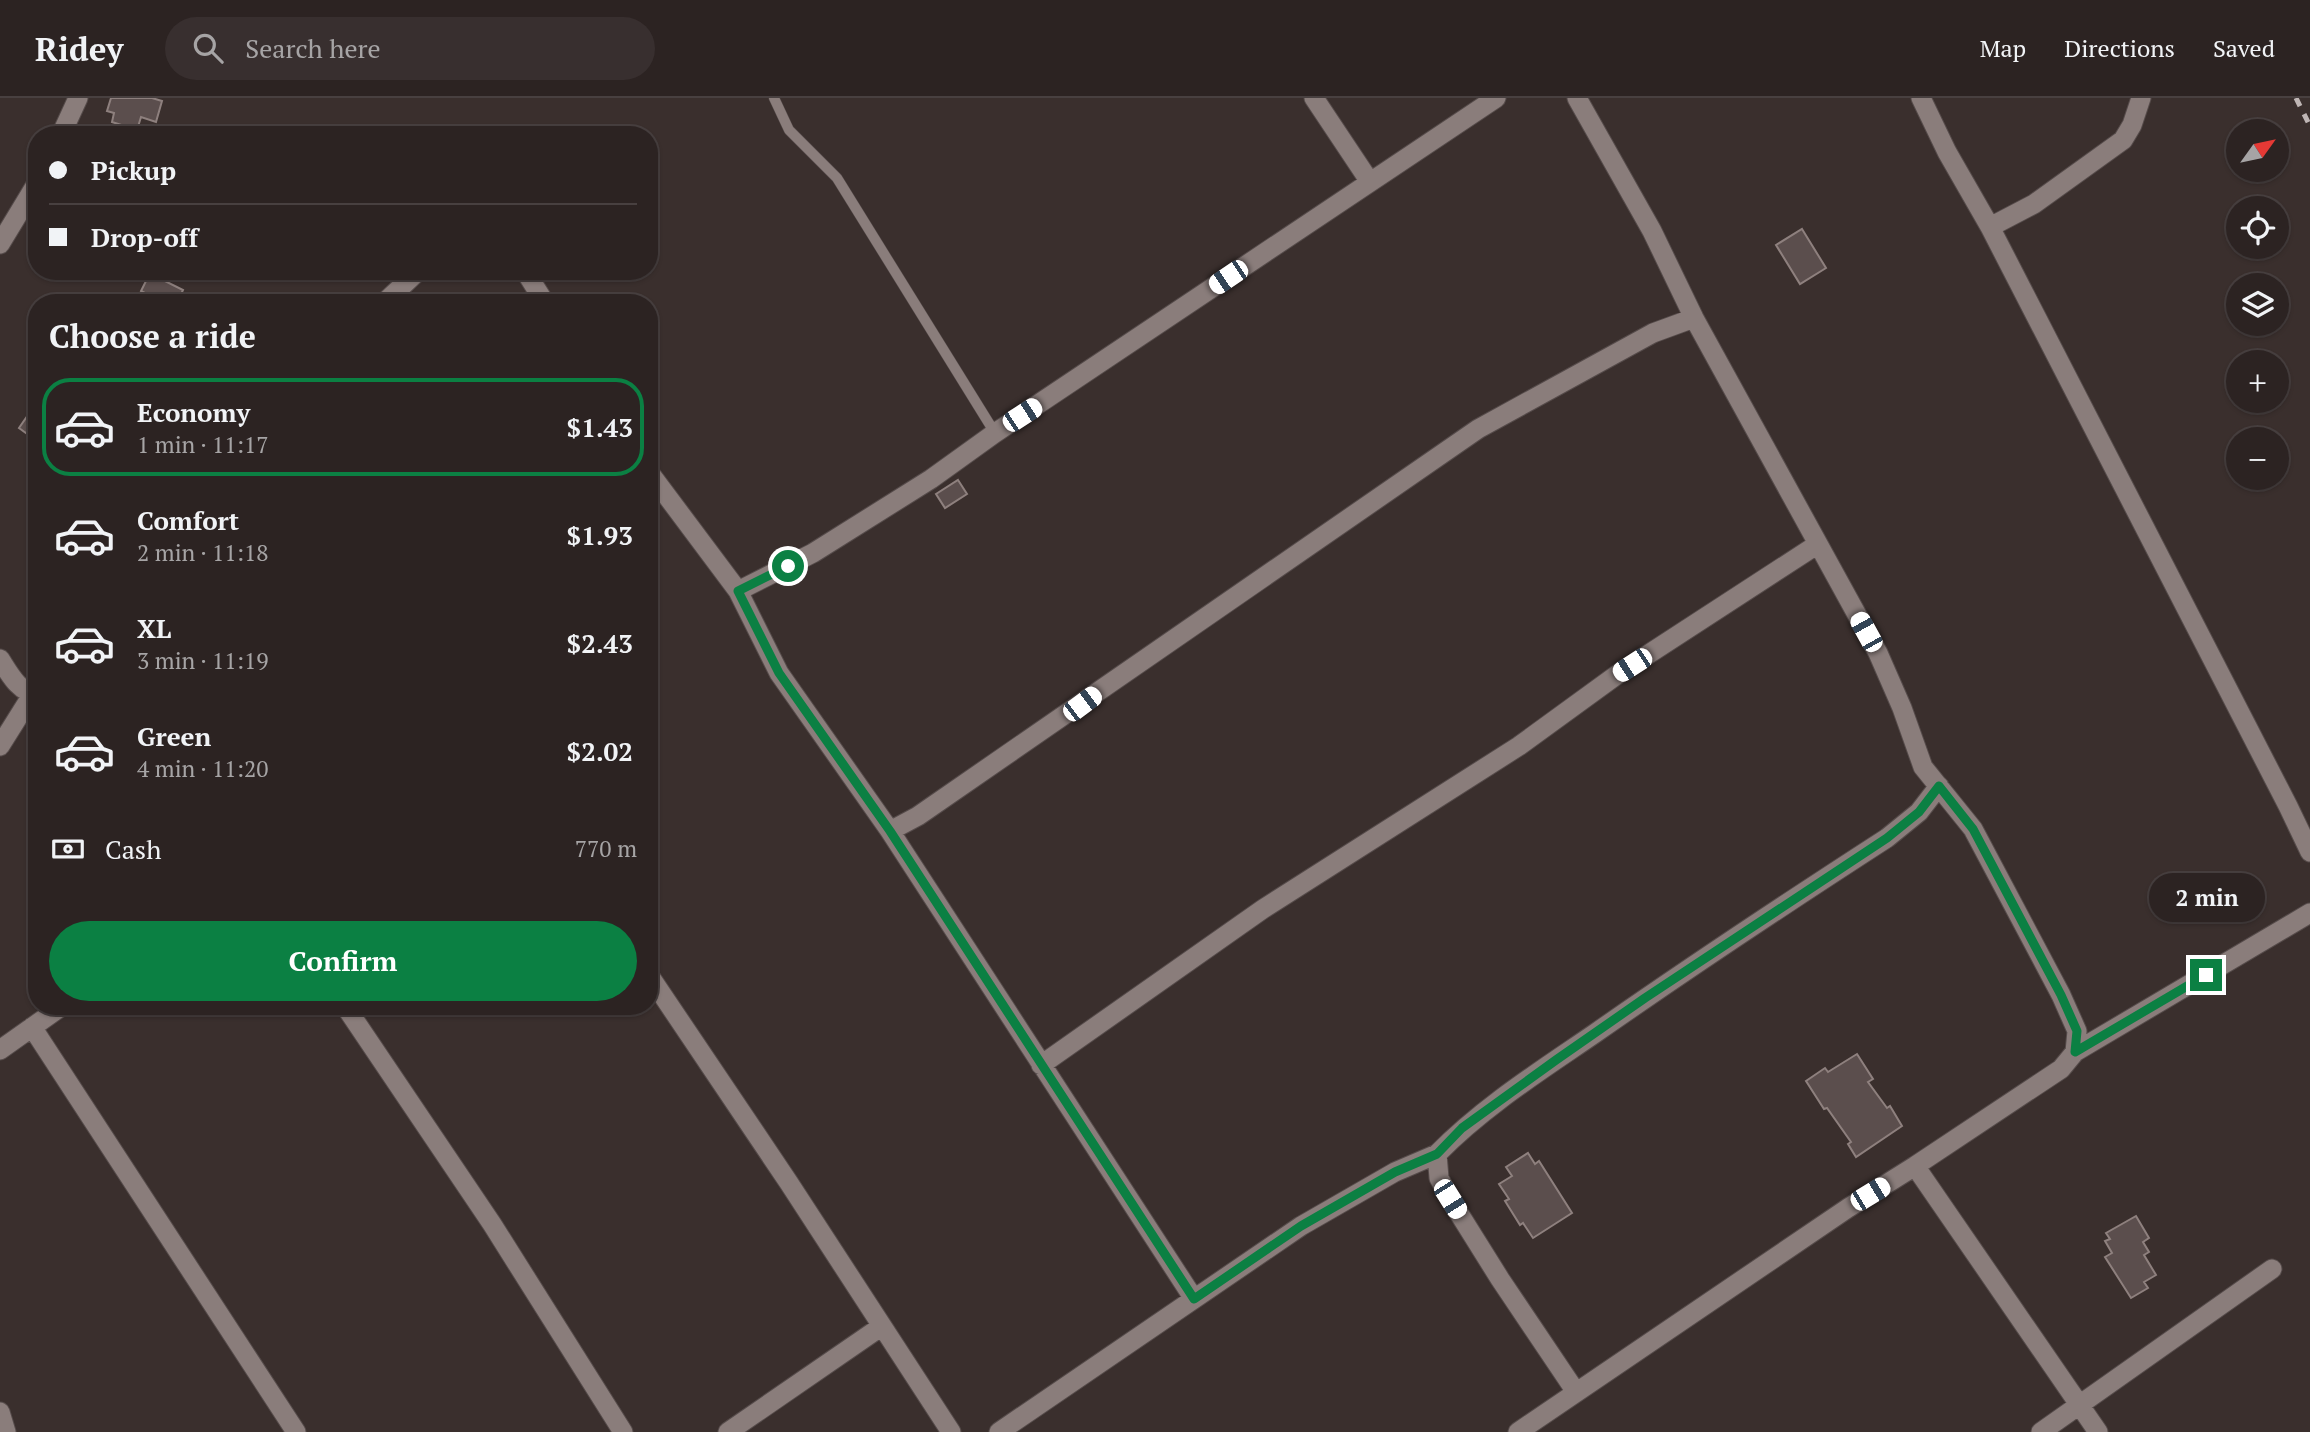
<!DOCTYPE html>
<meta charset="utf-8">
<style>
:root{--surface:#2c2322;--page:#382f2f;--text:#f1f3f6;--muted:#a6a4a5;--line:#484040;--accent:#0b8043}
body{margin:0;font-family:"PT Serif",serif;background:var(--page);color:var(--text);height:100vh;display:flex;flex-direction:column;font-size:26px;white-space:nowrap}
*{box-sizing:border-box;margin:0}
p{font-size:23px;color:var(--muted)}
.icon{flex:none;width:38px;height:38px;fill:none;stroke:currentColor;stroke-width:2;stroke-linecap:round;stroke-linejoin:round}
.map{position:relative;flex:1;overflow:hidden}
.panel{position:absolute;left:28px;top:196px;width:630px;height:721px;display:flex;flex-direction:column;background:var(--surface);border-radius:28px;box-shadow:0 2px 5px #0004,0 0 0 2px var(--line)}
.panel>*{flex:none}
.banner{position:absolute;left:28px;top:28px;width:630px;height:154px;border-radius:28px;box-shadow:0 2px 5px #0004,0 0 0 2px var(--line);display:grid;align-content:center;height:154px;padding:0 21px;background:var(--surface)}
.needle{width:46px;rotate:57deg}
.controls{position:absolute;left:2226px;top:21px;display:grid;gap:14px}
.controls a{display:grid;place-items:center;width:63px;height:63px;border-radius:50%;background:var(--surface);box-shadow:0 2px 5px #0004,0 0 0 2px var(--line);font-size:35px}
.end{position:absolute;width:32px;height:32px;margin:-16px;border:9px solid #0b8043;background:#fff;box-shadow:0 0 0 4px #fff}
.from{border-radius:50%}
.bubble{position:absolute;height:49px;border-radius:24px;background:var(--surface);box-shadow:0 2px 5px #0004,0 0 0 2px var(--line);font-size:23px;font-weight:600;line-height:49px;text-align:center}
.car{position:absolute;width:21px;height:42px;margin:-21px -10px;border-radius:9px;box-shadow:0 0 5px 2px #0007;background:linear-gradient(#fff 24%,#345 0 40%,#fff 0 76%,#345 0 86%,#fff 0)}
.banner b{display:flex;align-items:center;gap:24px;height:66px;font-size:26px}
.banner b+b{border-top:2px solid var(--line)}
.banner i{width:18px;height:18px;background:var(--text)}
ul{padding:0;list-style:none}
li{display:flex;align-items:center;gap:21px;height:98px;margin:0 14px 10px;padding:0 7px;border:4px solid transparent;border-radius:28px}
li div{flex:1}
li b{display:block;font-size:26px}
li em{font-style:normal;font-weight:600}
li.current{border-color:var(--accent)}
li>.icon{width:63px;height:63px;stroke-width:1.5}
h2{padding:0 21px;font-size:32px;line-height:84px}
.pay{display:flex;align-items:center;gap:18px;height:77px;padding:0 21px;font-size:26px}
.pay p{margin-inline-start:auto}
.primary-button{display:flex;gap:14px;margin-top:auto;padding:14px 21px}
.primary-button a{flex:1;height:80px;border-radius:42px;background:var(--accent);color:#fff;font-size:28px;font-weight:600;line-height:80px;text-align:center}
header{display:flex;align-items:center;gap:42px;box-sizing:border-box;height:98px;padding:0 35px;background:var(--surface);border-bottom:2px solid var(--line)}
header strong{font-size:33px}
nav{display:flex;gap:38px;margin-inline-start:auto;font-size:24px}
.search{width:490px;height:63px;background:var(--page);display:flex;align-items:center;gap:18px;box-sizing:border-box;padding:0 24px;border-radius:38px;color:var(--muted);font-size:26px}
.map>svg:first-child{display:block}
.building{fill:#5b4e4d;stroke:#8e807e;stroke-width:2}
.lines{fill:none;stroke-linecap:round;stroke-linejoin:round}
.lane-casing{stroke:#554b4a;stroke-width:11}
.street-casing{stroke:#554b4a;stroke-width:21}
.lane{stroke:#8a7d7b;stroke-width:10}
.street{stroke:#8a7d7b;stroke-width:19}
.rail{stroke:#bfb6b5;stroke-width:5;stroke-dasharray:9 9;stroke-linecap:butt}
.route{stroke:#0b8043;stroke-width:9}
</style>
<header>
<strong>Ridey</strong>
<div class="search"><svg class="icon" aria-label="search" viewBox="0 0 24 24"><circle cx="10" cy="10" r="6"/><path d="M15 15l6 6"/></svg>Search here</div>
<nav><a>Map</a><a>Directions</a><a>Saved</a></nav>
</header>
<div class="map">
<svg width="2310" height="1334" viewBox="0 0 2310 1334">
<rect width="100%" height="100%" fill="#3a2f2d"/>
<path class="building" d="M111,0H152L162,3L156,24L141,19L137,32L112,24L114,15L107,13Z
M1802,131L1826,170L1800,186L1776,147Z
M148,179L153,181L159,180L183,192L177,205H144L147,196L141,193Z
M37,304V343L19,330Z
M958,382L967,396L945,410L936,396Z
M1857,956L1873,981L1868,984L1887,1010L1890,1008L1902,1028L1856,1059L1848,1046L1851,1044L1827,1010L1824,1011L1806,983L1825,970L1828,974Z
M1528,1055L1535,1066L1539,1063L1572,1115L1533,1140L1523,1125L1520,1127L1505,1103L1509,1101L1499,1086L1512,1078L1506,1069Z
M2136,1118L2149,1140L2143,1144L2149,1154L2144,1157L2156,1177L2144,1184L2148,1190L2131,1200L2105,1159L2112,1155L2105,1143L2110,1141L2106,1135Z"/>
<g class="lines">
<defs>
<path id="lane" d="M774,0L789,32L837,80L995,335"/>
<path id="street" d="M1314,0L1370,84
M1921,0L1947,54L1990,129L2034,106L2123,42L2132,27L2141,0
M61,37L78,0
M1990,129L2288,708L2310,754
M0,146L37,85
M525,173L545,205
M384,205L418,173
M649,374L738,493L779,575L890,733L1194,1201
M738,493L813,455L931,381L995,335L1496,0
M0,561C9,575 19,595 37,596
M0,648L32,597
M890,733L918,718L1478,331L1653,235L1694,220
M649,877L789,1085L951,1334
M345,908L492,1126L623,1334
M32,929L296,1334
M0,952L62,908
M2075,954L2310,815
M1041,967L1263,811L1519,648L1618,576L1818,446
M1915,1068L2098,1334
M1576,1294L1500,1181L1450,1101L1439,1080L1437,1056C1483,1009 1540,973 1594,936C1690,869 1788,804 1887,740L1919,714L1939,688
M0,1314L6,1334
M728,1334L882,1228
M999,1334L1301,1128L1395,1074L1437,1056
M1518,1334L1848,1110L1915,1068L2061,971L2075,954L2077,933L2061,897L1973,731L1923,669L1902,610L1878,555L1694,220L1652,133L1577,0
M2041,1334L2272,1171"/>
</defs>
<use href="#lane" class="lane-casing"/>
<use href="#street" class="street-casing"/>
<use href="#lane" class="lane"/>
<use href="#street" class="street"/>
<path class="rail" d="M2296,0L2310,28"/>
</g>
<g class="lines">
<path class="route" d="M788,468L738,493L779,575L890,733L1194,1201L1301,1128L1395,1074L1437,1056L1462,1030L1556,962L1645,900L1887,740L1919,714L1939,688L1973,731L2061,897L2077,933L2075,954L2206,877"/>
</g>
</svg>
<div class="controls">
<a><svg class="needle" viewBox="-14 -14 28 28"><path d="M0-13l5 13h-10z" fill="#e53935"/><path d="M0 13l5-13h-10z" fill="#a6a4a5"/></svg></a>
<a><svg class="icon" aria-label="locate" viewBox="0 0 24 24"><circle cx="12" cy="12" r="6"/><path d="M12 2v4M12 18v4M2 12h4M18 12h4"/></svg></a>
<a><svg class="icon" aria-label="layers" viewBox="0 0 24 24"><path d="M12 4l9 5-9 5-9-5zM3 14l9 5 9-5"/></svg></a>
<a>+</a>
<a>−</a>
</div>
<i class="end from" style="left:788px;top:468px"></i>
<i class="end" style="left:2206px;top:877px"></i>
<div class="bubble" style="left:2149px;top:775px;width:116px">2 min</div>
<i class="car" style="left:1228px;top:179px;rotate:236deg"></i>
<i class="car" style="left:1022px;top:317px;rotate:57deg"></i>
<i class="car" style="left:1866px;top:534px;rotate:331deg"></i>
<i class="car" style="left:1632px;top:567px;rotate:237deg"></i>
<i class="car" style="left:1082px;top:606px;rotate:53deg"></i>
<i class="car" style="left:1870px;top:1096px;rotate:59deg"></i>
<i class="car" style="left:1450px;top:1101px;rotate:148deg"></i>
<div class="banner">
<b><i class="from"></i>Pickup</b>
<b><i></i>Drop-off</b>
</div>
<section class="panel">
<h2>Choose a ride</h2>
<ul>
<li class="current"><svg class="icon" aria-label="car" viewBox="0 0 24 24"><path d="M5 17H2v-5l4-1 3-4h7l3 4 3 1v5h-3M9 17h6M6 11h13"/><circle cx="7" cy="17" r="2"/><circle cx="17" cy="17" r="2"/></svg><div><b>Economy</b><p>1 min · 11:17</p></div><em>$1.43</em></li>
<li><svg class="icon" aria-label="car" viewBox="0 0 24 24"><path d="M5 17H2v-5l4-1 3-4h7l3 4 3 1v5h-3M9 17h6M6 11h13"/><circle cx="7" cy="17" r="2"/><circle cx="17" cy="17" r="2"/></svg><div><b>Comfort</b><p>2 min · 11:18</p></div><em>$1.93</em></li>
<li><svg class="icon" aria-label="car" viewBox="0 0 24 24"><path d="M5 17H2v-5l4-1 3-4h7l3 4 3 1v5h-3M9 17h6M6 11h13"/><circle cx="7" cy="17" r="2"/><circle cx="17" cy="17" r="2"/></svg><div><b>XL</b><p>3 min · 11:19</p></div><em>$2.43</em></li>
<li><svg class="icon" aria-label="car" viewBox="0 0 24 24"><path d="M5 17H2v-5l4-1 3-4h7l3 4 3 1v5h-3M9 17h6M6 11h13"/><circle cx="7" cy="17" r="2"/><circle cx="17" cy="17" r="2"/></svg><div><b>Green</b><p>4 min · 11:20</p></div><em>$2.02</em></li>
</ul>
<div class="pay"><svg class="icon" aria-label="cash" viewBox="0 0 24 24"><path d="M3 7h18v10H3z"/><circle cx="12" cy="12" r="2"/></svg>Cash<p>770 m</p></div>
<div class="primary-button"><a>Confirm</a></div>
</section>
</div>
